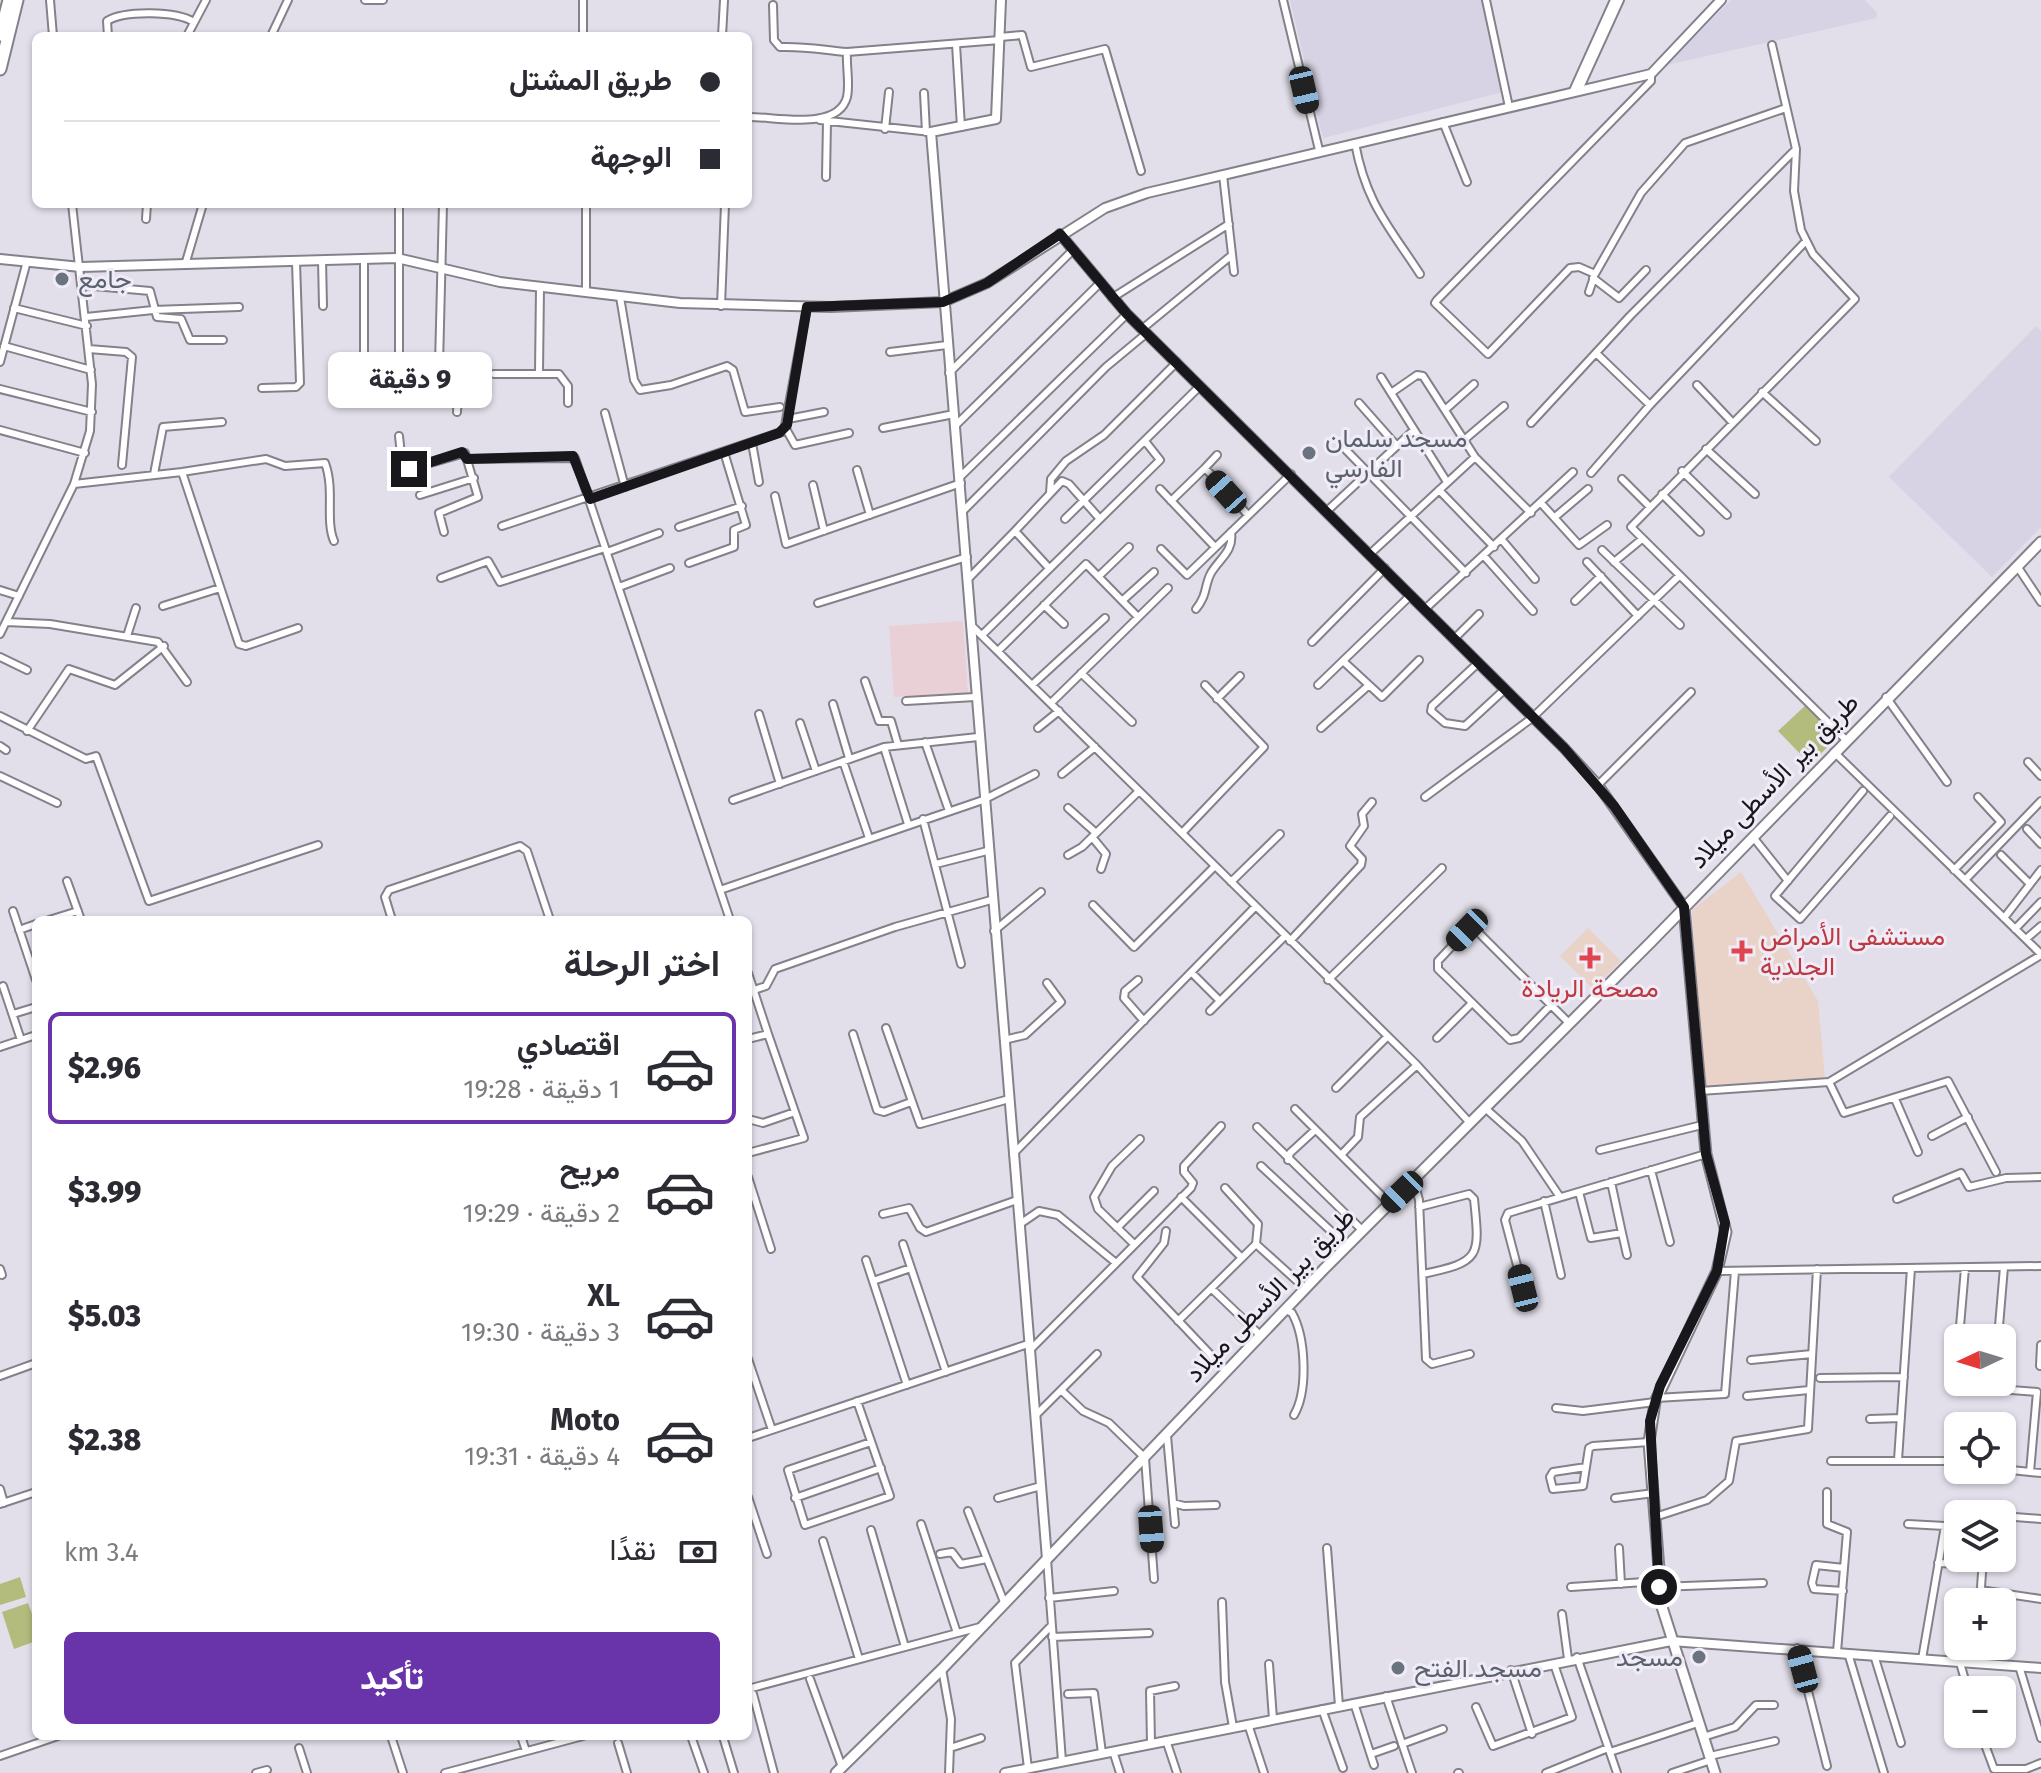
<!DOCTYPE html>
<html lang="ar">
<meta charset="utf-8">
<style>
:root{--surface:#fff;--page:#f7f7f7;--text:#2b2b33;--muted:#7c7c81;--line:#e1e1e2;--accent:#6934aa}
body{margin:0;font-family:"Fira Sans",Vazirmatn,sans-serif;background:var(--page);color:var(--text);direction:rtl;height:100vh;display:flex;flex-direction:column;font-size:30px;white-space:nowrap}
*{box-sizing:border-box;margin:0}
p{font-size:26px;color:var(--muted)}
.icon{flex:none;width:44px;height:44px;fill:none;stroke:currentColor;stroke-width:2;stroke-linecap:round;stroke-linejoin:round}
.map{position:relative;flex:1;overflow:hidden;direction:ltr}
.panel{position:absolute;left:32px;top:916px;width:720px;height:824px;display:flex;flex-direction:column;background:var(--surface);border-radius:12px;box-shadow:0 2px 6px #0004;direction:rtl}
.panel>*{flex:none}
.guide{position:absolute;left:32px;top:32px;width:720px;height:176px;border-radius:12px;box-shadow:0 2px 6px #0004;direction:rtl;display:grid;align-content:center;height:176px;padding:0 32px;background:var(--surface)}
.needle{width:52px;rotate:266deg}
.controls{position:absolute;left:1944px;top:1324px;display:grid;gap:16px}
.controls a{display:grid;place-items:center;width:72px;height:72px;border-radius:12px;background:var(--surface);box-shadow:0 2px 6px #0004;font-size:40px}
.end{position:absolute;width:36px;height:36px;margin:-18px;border:10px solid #18171b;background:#fff;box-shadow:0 0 0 4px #fff}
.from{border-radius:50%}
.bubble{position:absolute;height:56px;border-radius:12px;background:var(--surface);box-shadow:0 2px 6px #0004;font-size:26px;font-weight:800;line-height:56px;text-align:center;direction:rtl}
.car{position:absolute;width:24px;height:48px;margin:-24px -12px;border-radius:10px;box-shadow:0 0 6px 2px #0007;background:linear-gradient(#222 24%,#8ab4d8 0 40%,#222 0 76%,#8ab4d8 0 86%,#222 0)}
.guide b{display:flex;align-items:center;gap:28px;height:76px;font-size:30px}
.guide b+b{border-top:2px solid var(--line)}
.guide i{width:20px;height:20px;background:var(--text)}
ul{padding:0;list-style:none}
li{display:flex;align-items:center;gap:24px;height:112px;margin:0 16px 12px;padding:0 16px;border:4px solid transparent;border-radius:12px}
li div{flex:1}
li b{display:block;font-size:30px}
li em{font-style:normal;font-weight:800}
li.on{border-color:var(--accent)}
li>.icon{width:72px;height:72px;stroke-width:1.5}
h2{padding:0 32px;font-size:36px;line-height:96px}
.pay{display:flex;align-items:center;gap:20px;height:88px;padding:0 32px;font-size:30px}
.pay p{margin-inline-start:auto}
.action{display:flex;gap:16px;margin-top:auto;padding:16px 32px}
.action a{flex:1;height:92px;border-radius:12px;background:var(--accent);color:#fff;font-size:32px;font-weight:800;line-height:92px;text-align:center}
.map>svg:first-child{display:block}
.built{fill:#d7d3e4}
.education{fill:#e9d0d6}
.medical{fill:#e9d2c7}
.green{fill:#b3bc7d}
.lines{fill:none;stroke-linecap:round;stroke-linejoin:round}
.street-casing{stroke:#84818b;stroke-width:10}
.secondary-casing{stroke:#84818b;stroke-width:12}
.primary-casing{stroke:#84818b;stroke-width:13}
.highway-casing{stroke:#84818b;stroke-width:15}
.street{stroke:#fff;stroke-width:6}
.secondary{stroke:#fff;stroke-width:8}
.primary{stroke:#fff;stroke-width:9}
.highway{stroke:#fff;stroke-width:11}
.route{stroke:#18171b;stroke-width:10}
.worship-dot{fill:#6b7280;stroke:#efecf7;stroke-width:3}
.health-dot{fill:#e0444e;stroke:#efecf7;stroke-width:3}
.labels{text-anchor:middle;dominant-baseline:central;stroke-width:6;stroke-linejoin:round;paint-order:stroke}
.worship-label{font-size:26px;fill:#5b616d;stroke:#efecf7;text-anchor:start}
.street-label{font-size:26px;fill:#18171b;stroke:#efecf7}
.health-label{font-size:26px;fill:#be3a42;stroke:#efecf7;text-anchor:start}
</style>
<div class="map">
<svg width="2041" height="1773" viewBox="0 0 2041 1773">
<rect width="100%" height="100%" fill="#e2dfea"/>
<path class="built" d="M1290,0H1482L1503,92L1323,138Z
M1731,0H1865L1877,13L1876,18L1667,65Z
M2036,326L2041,331V527L1992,577L1889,477Z"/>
<path class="education" d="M963,621L968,693L894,697L889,626Z"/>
<path class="medical" d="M1741,872L1818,1001L1825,1078L1703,1088L1692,910Z
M1588,928L1621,961L1593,989L1560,956Z"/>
<path class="green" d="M1807,704L1838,737L1810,764L1778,731Z
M20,1577L26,1597L0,1605V1584Z
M28,1603L36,1625V1641L14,1649L2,1612Z"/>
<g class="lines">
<defs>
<path id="street" d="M50,0L53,36
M365,0H383
M583,0V36
M1283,0L1319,150
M1486,0L1509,107
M773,5L774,40L780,47C805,46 823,50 847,52
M108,36L107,21C125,10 176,11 194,22
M187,36L206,0
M271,36L288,0
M722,36L724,0
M1000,37L1022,35L1031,67L1105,49L1141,171
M956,44L961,127
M1772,45L1796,149L1794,191L1801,230L1813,254L1855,299L1631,527L1846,740
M1651,74V81L1437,300L1435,303L1488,354L1570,268L1579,267L1595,274L1641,193L1685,143L1786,108
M1578,92L1620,0
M924,93L926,132
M1572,93L1614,0
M748,117C773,116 838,132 847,97C850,83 846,67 847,52L1000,40
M820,120L931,132
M1443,122L1467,182
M885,129L889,92
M1355,143C1366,203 1388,225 1420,274
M1223,175L1234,272
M826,177L827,122
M399,204V397
M146,219L147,204
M322,260L323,306
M364,260V395
M185,265L203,204
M1593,278L1619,298L1646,270
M83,285L150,291L157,317L181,319L190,340H223
M586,292V204
M1589,292L1594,277
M620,297L634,380L640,390L671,385L727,366L733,370L745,412L780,407
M1112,298L1229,224
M721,306L725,204
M14,308L87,326
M86,317L153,310L239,307
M1142,329L1232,255
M4,346L91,370
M89,349L126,352L132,357L122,465
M890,352L947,345
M1596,353L1650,405
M398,360L456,366L459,372L457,412
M0,362L27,261
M439,365L443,204
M539,372L540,288
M949,373L1072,251
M494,374H559L568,386V403
M1381,377L1447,482
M1697,385L1732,422
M262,388L296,387L300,383L296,262
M0,389L92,412
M1762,392L1816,441
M1391,393L1417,375L1423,376L1475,457L1531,513
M1359,403L1397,446
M1446,409L1474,384
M605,413L625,487
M788,419L824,412
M1531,423L1630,316L1796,149
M955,426L1099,284
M883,428L954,414
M786,429L795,445L849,433
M0,430L85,453
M399,436L402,464L406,470L465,453L478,497L439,513L444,532
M1464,440L1504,406
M752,443L759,482
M1706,449L1755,494
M1346,450L1466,573
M1217,455L1205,468L1248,515
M467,459L575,458L730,920
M857,470L870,515
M1682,471L1727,515
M182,472L266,459L285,466L325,463C335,490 325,520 334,541
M1591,473L1650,405L1806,241
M154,474L163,427L222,422
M960,477L1127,314
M1622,479L1649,506
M74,484L182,472L239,644L246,646L298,628
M813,485L824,531
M1160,489L1215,547
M1439,490L1494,547
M1050,493L1051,479L1066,461L1104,435L1177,362
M1662,494L1700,532
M420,495L474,478
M775,496L786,544L961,483
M1171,501L1205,468
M1541,503L1579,545L1607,525
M964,510L1106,367L1147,333
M1327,511L1414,430
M1555,517L1588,489
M1065,519L1200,386
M502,526L784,431L807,307
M679,527L742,506
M1015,531L1062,481L1069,484L1100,519
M1502,540L1535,579
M1161,549L1187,575L1291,474
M1602,550L1680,625
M607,552L659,533
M1370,554L1475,457
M1484,556L1533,611
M1587,562L1638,616
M1614,562L1642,539
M689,563L734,547V530L746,525L724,452
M2017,566L2041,602
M1100,575L1129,547
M441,578L488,561L500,582L605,548
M968,579L1015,531L1049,568
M619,587L670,568
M0,590L19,596
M1123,600L1154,572
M1575,601L1601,576
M818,603L967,557
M1044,605L1064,624
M163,606L220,588
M1196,609C1208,594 1204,586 1211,573C1220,558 1234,551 1231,532
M1425,609L1573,472
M6,622L50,624L158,642L187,682
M972,626L1417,1065L1470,1123
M0,634L74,484L90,431L92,384L72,204
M982,635L1160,460L1145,441
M127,636L136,608
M1454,639L1479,614
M1312,642L1385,568
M999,650L1086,564L1138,617
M0,657L27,670
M1343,661L1382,697L1419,660
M1478,663L1432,706L1431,711L1445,723L1465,726L1504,690
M1081,673L1132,722
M865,681L879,721H891L898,745
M1033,684L1105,618
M1318,685L1411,595
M1886,697L1947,782
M1217,699L1240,676
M906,701L975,697
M1051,703L1168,588
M833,704L849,758
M759,714L780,784
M0,716L86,759L96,756L149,901L318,845
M800,723L816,771
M1038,728L1059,711
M1321,728L1369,685
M27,731L69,669L115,685L164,646
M925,742L949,811
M0,746L6,750
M884,747L908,824
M1834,752L2041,954
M843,761L869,838
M2028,762L2041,776
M1062,774L1095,747
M0,776L57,803
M1598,785L1691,692
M1863,791L1775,896L1800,919L1890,816
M1425,797L1532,718L1679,576
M733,800L884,747L978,737
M1068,808L1096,833
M923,819L961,964
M2027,829L2041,844
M1182,833L1264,747L1205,685
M1092,837L1106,854L1101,869
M1753,837L1788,881
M1068,855L1082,847L1139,791
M2001,855L2030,884
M936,864L987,851
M1954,870L2001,822L1978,797
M1965,880L2041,801
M67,881L81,920
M1231,882L1280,834
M720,890L983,800L1035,774
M1093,905L1134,947L1215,866
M13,911L36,980
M2004,918L2041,870
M49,920L78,911
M392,920L385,897L389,890L520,846L527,851L550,920
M2015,929L2041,902
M19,930L36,924
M994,931L1041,892
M2026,939L2041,926
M1290,941L1361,865L1362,859L1350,846L1364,826L1362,814L1372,802
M748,973L768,1034L748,1039
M1192,973L1220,1001
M1138,980L1125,991L1124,998L1144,1021
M1328,980L1442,868
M3,986L21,1040
M754,990L766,986L775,969L895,927L991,900
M1550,1006L1519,1038L1510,1040L1438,969V961L1467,930L1474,928L1569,1023
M1210,1011L1285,936
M13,1014L36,1007
M886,1028L920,1124L1009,1099
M853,1034L877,1110L884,1112L911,1102
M1437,1038L1472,1003
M1004,1040L1025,1035L1061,1002L1047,983
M0,1047L36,1035
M1829,1082L1844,1113L1948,1081L1996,1172
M1336,1088L1387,1037
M1700,1091L1829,1082L2041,955
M1895,1099L1918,1152
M1485,1108L1522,1141L1560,1197
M1295,1109L1390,1204
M748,1119L763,1123L795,1112
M1257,1127L1362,1230
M1932,1136L1968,1117
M1600,1150L1702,1125
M748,1153L804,1138L768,1034
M1013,1154L1255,907
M1341,1155L1358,1137L1360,1117L1417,1065
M1288,1160L1290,1153L1315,1130
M1261,1166L1347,1246
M1651,1170L1670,1242
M748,1177L771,1249
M1414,1181L1419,1200L1426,1359L1432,1364L1470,1354
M1611,1182L1622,1233
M1225,1188L1258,1224L1256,1244
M1579,1192L1591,1238L1622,1233L1627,1255
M1181,1197L1241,1257
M1897,1199L1961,1173L1969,1187L2006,1178L2041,1177
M1544,1201L1561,1275
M1419,1207L1469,1194L1474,1199C1480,1257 1481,1262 1423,1274
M883,1214L909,1208L920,1228L926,1232L1017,1200
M1020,1224L1039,1211L1058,1215L1116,1263
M1117,1228L1154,1191
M1166,1231L1164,1243L1137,1277L1226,1371
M903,1244L946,1372
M1134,1244L1098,1209L1094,1197L1112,1166L1140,1139
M866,1260L907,1385
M0,1269L2,1275
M1717,1271L2041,1266
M873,1281L911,1268
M1523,1288L1505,1220L1508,1213L1706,1154
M1212,1289L1261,1336
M1286,1310L1292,1313C1306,1338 1308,1391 1294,1415
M1178,1321L1256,1244L1306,1289
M1959,1338L1965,1268
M1998,1338L2004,1267
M1029,1351L1191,1188L1193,1183L1184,1172V1166L1221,1126
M748,1359L772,1430
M1751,1360L1812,1354
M2040,1366L2041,1345
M0,1376L36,1363
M1955,1377L1958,1345
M1820,1378L1904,1377
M1995,1382L1998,1389L2037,1392L2030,1472L2041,1473
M1061,1390L1083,1411L1109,1423L1145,1458L1154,1579
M1747,1396L1809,1390
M1656,1398L1725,1394L1735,1271
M857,1401L890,1496L805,1525L788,1470L871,1442
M1556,1408L1583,1411L1655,1402
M1035,1416L1097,1354
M1870,1419L1901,1418
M1167,1436L1175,1524
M748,1438L1028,1344
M1898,1460L1911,1268
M1831,1461H1958
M1586,1467L1553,1472L1550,1477L1553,1489L1583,1486L1589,1448L1593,1446L1649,1442
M2002,1469L2030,1472
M0,1489L4,1503
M1827,1492V1524L1847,1532L1837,1652
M748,1497L767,1554
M795,1498L881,1468
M998,1498L1041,1486
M1615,1498L1654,1493
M1173,1503L1184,1506L1216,1505
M0,1504L36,1492
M968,1511L1004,1602
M2002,1516L2041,1519
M1655,1517L1707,1500L1729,1481L1736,1441L1808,1429L1817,1269
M921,1524L957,1633
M1908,1524L1945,1526L1922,1659
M1945,1526H1958
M871,1530L905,1647
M823,1541L859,1659
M1327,1548L1339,1706
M1619,1548L1621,1584
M940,1554L952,1552L961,1564L987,1559
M1047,1559L1062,1761
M1938,1563L1982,1565
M1571,1587L1659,1581
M1659,1587L1763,1583
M1980,1590L2041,1599
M1843,1591L1814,1589L1812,1583L1816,1565L1844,1568
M1049,1598L1114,1591
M1222,1602L1225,1682L1233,1727
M1980,1602L1983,1558
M1562,1614L1568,1659
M1052,1637L1149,1633
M1797,1648L1827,1766
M1848,1653L1884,1773
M1874,1655L1901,1743
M1577,1657L1617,1773
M1960,1663L1968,1690
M1269,1664L1273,1719
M1975,1664L1977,1646
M2019,1666L2041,1738
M942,1669L951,1719L949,1773
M1511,1670L1532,1734
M810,1679L842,1767
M748,1689L980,1627
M753,1694L774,1773
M1068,1694L1094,1693L1102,1753
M1386,1696L1412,1773
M1354,1703L1374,1765
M1476,1707L1493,1746L1572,1717L1554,1664
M1322,1709L1343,1768
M1248,1724L1264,1773
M1981,1734L1994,1769H2026L2041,1763
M391,1736L403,1773
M521,1736L526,1751
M691,1736L704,1773
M1703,1737L1735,1727L1756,1705H1774
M724,1740L734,1773
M1166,1740L1177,1773
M618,1743L627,1773
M1151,1743L1150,1691L1175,1686
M1402,1744L1443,1729
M299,1748L307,1773
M950,1748L981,1738
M1113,1751L1120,1773
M1610,1752L1698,1723
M1371,1754L1394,1746
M0,1756L58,1736
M1710,1756L1775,1741
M1028,1768L1015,1663L1051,1626
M256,1773L267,1770
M445,1773L583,1736
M1458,1773H1459
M1546,1773L1608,1748
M1672,1773L1711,1760"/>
<path id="secondary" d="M1001,0L996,119L931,132L1047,1559
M1060,234L1127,314L1564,748L1598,785L1684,907
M0,259L81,267L397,258L500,282L680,303L831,307L943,302L987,283L1105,208L1147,193L1651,74L1721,0
M1005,1773L1671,1641L2041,1668"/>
<path id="primary" d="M1684,907L1706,1154L1726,1232L1717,1271L1655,1402L1649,1442L1662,1607L1715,1773
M836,1773L942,1669L1324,1269L1651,942L2041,542"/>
<path id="highway" d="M0,35L9,0
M0,69L17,0"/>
</defs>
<use href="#street" class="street-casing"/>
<use href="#secondary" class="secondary-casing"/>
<use href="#primary" class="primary-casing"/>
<use href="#highway" class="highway-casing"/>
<use href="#street" class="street"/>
<use href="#secondary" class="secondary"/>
<use href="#primary" class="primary"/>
<use href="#highway" class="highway"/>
</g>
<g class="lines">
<path class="route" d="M409,469L462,452L467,459L573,456L590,499L779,433L787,425L807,307L943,302L987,283L1060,234L1127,314L1564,748L1614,806L1684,907L1706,1154L1725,1223L1717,1271L1660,1386L1650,1421L1659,1587"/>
</g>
<g class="worship-dot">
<circle cx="62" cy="279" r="8"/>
<circle cx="1309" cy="453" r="8"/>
<circle cx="1699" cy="1657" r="8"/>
<circle cx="1398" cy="1668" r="8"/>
</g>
<g class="health-dot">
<path d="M1738 939h8v8h8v8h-8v8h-8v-8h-8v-8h8z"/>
<path d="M1586 946h8v8h8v8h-8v8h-8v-8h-8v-8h8z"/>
</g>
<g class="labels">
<g class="worship-label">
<text x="78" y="279">جامع</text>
<text x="1325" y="438">مسجد سلمان<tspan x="1325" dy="30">الفارسي</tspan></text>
<text x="1683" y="1657" text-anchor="end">مسجد</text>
<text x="1414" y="1668">مسجد الفتح</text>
</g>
<g class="street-label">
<text transform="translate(1774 781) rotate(-46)">طريق بير الأسطى ميلاد</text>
<text transform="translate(1270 1295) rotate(-46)">طريق بير الأسطى ميلاد</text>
</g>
<g class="health-label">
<text x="1760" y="936">مستشفى الأمراض<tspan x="1760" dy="30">الجلدية</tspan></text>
<text x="1590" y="988" text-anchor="middle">مصحة الريادة</text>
</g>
</g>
</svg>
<div class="controls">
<a><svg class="needle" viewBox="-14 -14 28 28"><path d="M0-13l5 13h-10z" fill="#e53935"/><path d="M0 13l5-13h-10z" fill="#7c7c81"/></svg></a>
<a><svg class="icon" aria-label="locate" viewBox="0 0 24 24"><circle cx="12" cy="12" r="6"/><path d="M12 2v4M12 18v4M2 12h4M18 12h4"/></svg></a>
<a><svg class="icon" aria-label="layers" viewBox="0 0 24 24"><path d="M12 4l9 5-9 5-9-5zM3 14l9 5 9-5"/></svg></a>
<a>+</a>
<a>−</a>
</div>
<i class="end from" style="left:1659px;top:1587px"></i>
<i class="end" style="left:409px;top:469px"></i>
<div class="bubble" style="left:328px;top:352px;width:164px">9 دقيقة</div>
<i class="car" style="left:1304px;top:90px;rotate:167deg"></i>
<i class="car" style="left:1226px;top:492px;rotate:318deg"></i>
<i class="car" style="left:1467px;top:930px;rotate:224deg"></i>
<i class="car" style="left:1402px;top:1192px;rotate:226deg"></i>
<i class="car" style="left:1523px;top:1288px;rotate:346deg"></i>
<i class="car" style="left:1151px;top:1529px;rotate:176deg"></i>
<i class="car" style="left:1803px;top:1669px;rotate:345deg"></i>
<div class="guide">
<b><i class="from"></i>طريق المشتل</b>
<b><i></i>الوجهة</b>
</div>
<section class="panel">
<h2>اختر الرحلة</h2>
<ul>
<li class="on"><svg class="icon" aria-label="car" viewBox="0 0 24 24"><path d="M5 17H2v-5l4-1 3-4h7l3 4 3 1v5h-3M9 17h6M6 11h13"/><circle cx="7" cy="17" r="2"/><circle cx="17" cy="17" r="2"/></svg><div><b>اقتصادي</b><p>1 دقيقة · 19:28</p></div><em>$2.96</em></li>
<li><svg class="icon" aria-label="car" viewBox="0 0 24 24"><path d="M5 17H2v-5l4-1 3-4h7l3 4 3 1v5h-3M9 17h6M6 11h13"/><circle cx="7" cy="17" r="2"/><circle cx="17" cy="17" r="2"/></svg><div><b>مريح</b><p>2 دقيقة · 19:29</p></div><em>$3.99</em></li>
<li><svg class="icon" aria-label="car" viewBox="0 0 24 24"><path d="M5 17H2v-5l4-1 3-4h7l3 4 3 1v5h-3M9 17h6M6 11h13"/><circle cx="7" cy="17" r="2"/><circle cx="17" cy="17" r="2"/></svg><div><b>XL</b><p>3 دقيقة · 19:30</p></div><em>$5.03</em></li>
<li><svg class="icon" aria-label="car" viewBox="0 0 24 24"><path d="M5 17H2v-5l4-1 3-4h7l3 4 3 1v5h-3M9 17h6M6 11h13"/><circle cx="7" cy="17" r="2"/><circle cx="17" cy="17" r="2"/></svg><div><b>Moto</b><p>4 دقيقة · 19:31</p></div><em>$2.38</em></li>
</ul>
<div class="pay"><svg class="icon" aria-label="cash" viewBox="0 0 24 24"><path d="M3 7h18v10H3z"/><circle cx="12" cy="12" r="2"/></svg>نقدًا<p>3.4 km</p></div>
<div class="action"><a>تأكيد</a></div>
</section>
</div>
